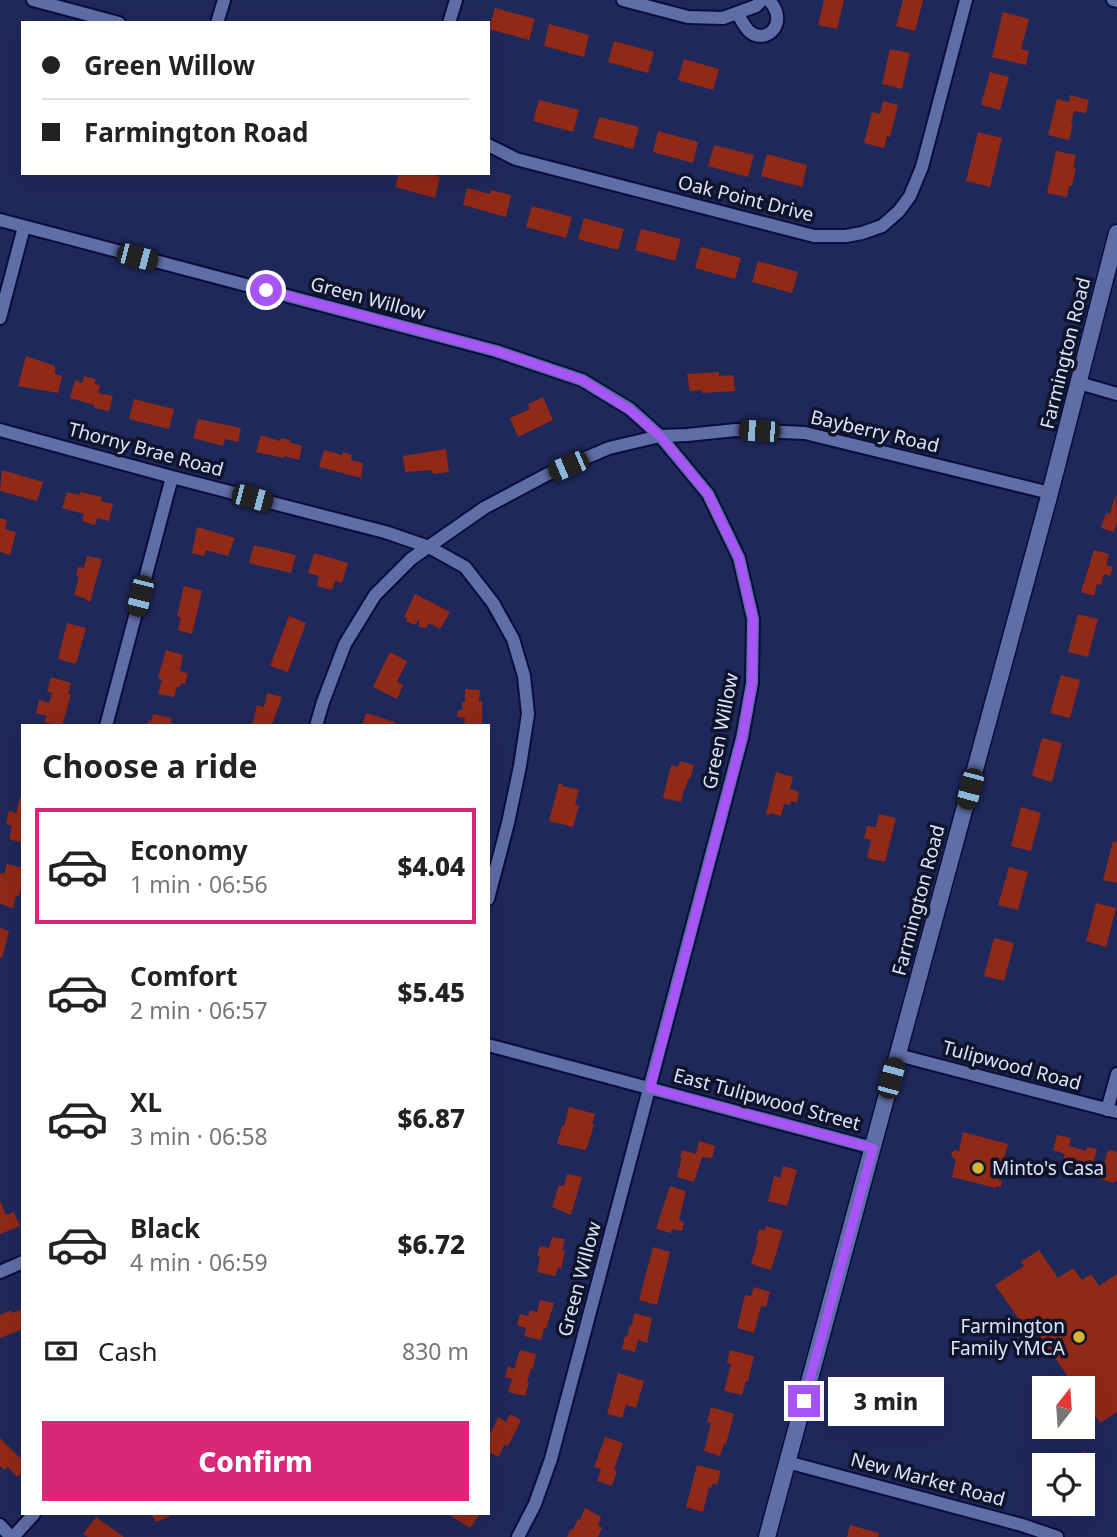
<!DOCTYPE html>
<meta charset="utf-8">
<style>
:root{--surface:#fff;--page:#f6f6f6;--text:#222;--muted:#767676;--line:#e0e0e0;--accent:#db2777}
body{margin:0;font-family:"Noto Sans",sans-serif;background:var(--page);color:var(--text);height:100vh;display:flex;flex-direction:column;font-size:26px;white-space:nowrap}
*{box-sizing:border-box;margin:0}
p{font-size:23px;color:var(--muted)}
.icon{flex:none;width:38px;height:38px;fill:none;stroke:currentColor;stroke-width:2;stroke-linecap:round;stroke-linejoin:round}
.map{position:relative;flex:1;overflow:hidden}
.details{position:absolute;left:21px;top:724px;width:469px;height:791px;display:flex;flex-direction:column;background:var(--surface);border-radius:0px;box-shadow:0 7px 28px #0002}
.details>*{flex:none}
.banner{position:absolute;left:21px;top:21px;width:469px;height:154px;border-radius:0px;box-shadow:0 7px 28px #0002;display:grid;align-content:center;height:154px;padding:0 21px;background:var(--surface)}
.needle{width:46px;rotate:17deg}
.controls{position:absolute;left:1032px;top:1376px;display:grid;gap:14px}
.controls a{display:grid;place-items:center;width:63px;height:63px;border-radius:0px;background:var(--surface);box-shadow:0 7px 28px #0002;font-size:35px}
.end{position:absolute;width:32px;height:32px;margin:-16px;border:9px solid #a855f7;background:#fff;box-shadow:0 0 0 4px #fff}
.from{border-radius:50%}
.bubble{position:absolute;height:49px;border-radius:0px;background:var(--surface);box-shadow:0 7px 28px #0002;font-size:23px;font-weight:800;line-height:49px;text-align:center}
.car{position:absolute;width:21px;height:42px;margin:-21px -10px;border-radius:9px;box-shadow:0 0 5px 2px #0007;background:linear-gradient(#222 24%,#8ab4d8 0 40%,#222 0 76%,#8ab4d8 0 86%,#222 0)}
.banner b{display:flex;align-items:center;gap:24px;height:66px;font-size:26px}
.banner b+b{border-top:2px solid var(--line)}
.banner i{width:18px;height:18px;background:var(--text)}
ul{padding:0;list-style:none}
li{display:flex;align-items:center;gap:21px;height:116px;margin:0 14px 10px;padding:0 7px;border:4px solid transparent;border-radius:0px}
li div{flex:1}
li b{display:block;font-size:26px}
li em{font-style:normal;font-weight:800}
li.selected{border-color:var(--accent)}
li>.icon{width:63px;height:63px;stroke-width:1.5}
h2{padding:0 21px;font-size:32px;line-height:84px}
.pay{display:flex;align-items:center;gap:18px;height:77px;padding:0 21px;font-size:26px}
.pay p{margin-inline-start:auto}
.button{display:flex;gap:14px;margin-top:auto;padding:14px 21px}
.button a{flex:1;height:80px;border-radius:0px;background:var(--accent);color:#fff;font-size:28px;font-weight:800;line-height:80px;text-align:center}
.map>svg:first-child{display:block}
.building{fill:#912917}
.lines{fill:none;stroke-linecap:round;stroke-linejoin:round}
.minor-casing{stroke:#0a0d3d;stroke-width:16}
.tertiary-casing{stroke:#0a0d3d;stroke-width:19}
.minor{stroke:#606ea7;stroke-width:12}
.tertiary{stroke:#606ea7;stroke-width:16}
.route{stroke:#a855f7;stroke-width:9}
.poi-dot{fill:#d8b434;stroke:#0f142a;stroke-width:2.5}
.labels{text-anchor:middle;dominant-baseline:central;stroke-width:7;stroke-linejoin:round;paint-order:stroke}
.street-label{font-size:19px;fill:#dce4fe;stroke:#0f142a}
.poi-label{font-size:19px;fill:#dce4fe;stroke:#0f142a;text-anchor:start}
</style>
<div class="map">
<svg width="1117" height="1537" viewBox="0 0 1117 1537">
<rect width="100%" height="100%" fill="#1f285a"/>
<path class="building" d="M824,0H844L837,29L818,25Z
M903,0H923L915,31L896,26Z
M495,8L535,19L529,40L489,29Z
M1003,12L1029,19L1021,49L1029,51L1026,65L992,57Z
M549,24L589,35L584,57L544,46Z
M614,41L654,52L648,73L608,62Z
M890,49L910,53L902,89L882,84Z
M684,59L719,69L713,90L678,80Z
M990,72L1009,77L1000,110L981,105Z
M1070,95L1089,100L1086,113L1074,111L1071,124H1073L1069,140L1048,135L1057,99L1069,102Z
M539,100L579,110L573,132L533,121Z
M883,101L898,105L890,137L887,136L884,148L864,143L872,112L880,114Z
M599,117L639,127L633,149L593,138Z
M658,131L698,142L693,163L653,152Z
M978,132L1002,138L990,187L966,181Z
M714,145L754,155L748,177L708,166Z
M1056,151L1076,155L1073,167L1076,168L1072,186H1069L1067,197L1047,193Z
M767,154L807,165L802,187L761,176Z
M399,173H427L440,177L435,198L395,187Z
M467,188L490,194L491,190L511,195L506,217L463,205Z
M532,206L572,217L566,238L526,227Z
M584,218L624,229L618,250L578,239Z
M641,229L681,239L675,261L635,250Z
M701,247L741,258L735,279L695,268Z
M758,261L798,272L792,293L752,282Z
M26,356L55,366V374L62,376L58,393L18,386Z
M719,372V376L733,375L735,391L702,393V390L690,391L687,374Z
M84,376L96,379L94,384L100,385L98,393L113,396L109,411L94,408V405L70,398L75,380L82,383Z
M543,397L553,420L518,437L510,418L530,409L528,404Z
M134,399L174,409L169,429L129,419Z
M198,419L241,428L238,442L225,439L223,446L193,438Z
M261,435L280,441L281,438L290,440L289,442L302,446L299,460L285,456L284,458L256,452Z
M446,449L449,472L433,474L432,470L405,472L403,456Z
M324,450L342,455L343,452L352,455L351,460L363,463L361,478L319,467Z
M2,470L43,482L37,501L0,491Z
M67,492L79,495L81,492L102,497L101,501L113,504L109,521L97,518L95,525L82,521L84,514L62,508Z
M1116,493L1117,522L1114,532L1101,528L1106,513L1110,514Z
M0,518L7,520L5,529L16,532L10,555L0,552Z
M197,527L235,538L228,556L206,550L204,556L192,553Z
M254,545L296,555L291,573L249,563Z
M1094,550L1109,554L1106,565L1113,567L1110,576L1104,574L1101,585L1097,584L1094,596L1081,592Z
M314,553L348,563L342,583L335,581L332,590L317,586L319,576L308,573Z
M87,556L102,559L90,602L86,600L87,599L74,595L79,577L76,576L78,567L84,568Z
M184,586L202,591L192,634L178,630L181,618L177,616Z
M415,594L450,612L440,629L429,623L426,628L419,627V619L415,625L406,621L407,618L404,617Z
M1078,614L1098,619L1088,657L1068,652Z
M289,616L306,623L288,672L270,666Z
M67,623L86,628L76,664L58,659Z
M166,650L183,655L180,671L188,673L185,684L181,683L180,687H177L174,697L158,694L162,680L158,678Z
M390,652L407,661L397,682L403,685L397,699L373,687Z
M1061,675L1080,680L1070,718L1050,713Z
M51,677L71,683L68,694L71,695L62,726L44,722L47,716L36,713L39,700L49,703L52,693L47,692Z
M465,689L480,690L479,701H482V726H464L465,718L457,717L458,710H462V702H465Z
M267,693L282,697L273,722H272L271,726H252L257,705L264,707Z
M366,713L395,722L394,726H362Z
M153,714L172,718L170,726H147L149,720L151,721Z
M1042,738L1062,743L1052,782L1032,776Z
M680,761L694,765L690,779H688L685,790L684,789L681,802L663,798L671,765L678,767Z
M776,772L793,777L790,789L799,792L797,803L791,801L790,805L784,804L781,816L770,813V815L766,814Z
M559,783L563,784L562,786L579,790L575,804L579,806L573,827L549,821Z
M20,797H23V843L9,839L12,826L6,824L9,811L16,813Z
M1021,807L1041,813L1031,851L1011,846Z
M879,814L896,818L885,862L867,858L871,840L864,838L867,826L876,827Z
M1113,841L1117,842V883L1103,880Z
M7,864L23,868V881L19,896H16L13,908L0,904V873L4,874Z
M1009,867L1028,872L1018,910L998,905Z
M1096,903L1116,908L1106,947L1086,941Z
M0,928L9,931L2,958L0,957Z
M994,938L1014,943L1004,981L984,976Z
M569,1107L595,1114L592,1124L594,1125L588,1144L585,1150L557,1144L562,1126H564Z
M963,1132L1008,1144L998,1180L1002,1181L1001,1187L996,1186V1188L952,1177L956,1159L953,1158L951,1153L955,1150L959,1151Z
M1057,1135L1071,1138L1069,1146L1086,1151L1087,1147L1097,1149L1090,1173L1062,1165L1065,1154L1053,1150Z
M699,1141L715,1146L712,1158L702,1157L694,1182L677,1177L682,1157H680L682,1150L696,1154Z
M1108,1150L1117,1152V1181H1115L1114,1183L1100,1179Z
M783,1166L797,1170L787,1206L768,1201L774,1176L780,1178Z
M567,1174L582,1177L571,1215L552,1207L559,1185L564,1186Z
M670,1186L686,1191L679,1220L684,1222L682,1231L672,1229L671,1233L656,1229Z
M0,1201L6,1215L14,1212L20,1226L0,1234Z
M766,1226L783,1231L771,1270L751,1264L758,1240H756L759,1229L764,1231Z
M552,1237L565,1239L562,1250L565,1251L561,1269L558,1267L555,1276L537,1272L540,1257L537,1256L540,1246L549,1248Z
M653,1247L670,1252L657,1305L639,1300Z
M1039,1250L1058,1278L1073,1268L1082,1280L1091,1274L1099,1286L1117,1274V1412L1100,1423L1083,1398V1388H1076L1039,1335L1033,1339L995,1285L1024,1266L1021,1262Z
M754,1287L770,1292L766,1307L761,1306L754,1333L737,1328L745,1295L751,1296Z
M540,1300L554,1303L546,1329L544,1328L541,1340L524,1336L526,1328L517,1325L520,1314L528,1316L530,1310L537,1312Z
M23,1309V1329L0,1338V1315L11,1310L12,1313Z
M634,1313L652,1318L647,1343L638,1340L635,1352L622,1349L625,1336L627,1337L630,1325L632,1326Z
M520,1350L536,1354L533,1369L531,1368L527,1383H529L525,1396L508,1392L512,1379L505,1377L508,1366L514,1369Z
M730,1350L754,1356L748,1381H746L742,1395L724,1391L731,1364L727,1363Z
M618,1373L644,1381L636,1408L626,1405L622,1418L607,1414Z
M711,1407L734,1414L726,1444H724L720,1456L704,1451L711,1423L707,1422Z
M510,1414L521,1420L508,1446L504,1445L499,1457L488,1452V1439L498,1417L506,1422Z
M605,1437L623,1443L614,1470L617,1471L612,1486L597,1481L601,1469L594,1467Z
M0,1438L23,1461V1471L17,1477L8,1467L4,1470L0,1466Z
M1084,1451L1093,1466L1083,1472V1465H1063Z
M697,1465L721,1471L717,1485L713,1483L711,1488L709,1487L703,1512L686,1507Z
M585,1508L601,1517L598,1525L602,1528L598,1537H567L571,1529L573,1530L578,1519L580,1520Z
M151,1514H169L170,1516L156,1522Z
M448,1514H480L470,1528Z
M96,1517L124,1537H88L83,1534Z
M850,1525L879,1533L878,1537H847Z"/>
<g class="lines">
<defs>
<path id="minor" d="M33,0L119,23
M623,0L688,17L723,18L756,6L762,0
M1113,0L1117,1
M737,13C741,19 745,28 750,32C763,42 779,31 777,16C777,10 773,5 769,0
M217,23L224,0
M449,23L456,0
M488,145L516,159L814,236H846L862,233L882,226L899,211L910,196L922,167L966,0
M0,220L496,351L582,380L630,409L660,436L708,494L739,558L753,619L752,683L742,738L551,1459L535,1504L518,1537
M0,318L24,227
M1079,383L1117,394
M0,430L172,477L385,532L429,547L465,567L493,603L513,639L524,676L528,714L520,766L508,823L488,899
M106,726L172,477
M316,726L323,702L345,644L375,595L411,559L484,508L548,474L609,448L660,436L687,435L736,430L805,433L1050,493
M488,1045L873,1148
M898,1055L1117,1112
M1107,1110L1117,1074
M0,1272L23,1262
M787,1462L1022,1525L1057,1537
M0,1525L11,1537
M13,1537L34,1514"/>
<path id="tertiary" d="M767,1537L1050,493L1117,233"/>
</defs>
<use href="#minor" class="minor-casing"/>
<use href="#tertiary" class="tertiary-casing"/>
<use href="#minor" class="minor"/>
<use href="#tertiary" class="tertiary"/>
</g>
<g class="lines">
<path class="route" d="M266,290L496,351L582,380L630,410L660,436L708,494L739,558L753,619L752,683L742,738L650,1088L873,1148L804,1401"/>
</g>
<g class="poi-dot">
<circle cx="978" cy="1168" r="7"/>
<circle cx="1079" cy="1337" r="7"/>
</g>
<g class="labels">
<g class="street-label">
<text transform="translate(746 198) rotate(14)">Oak Point Drive</text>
<text transform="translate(368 298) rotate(15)">Green Willow</text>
<text transform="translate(1065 353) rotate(-76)">Farmington Road</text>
<text transform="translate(875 431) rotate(13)">Bayberry Road</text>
<text transform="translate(146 449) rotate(15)">Thorny Brae Road</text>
<text transform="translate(720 731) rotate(-79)">Green Willow</text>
<text transform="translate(918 900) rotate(-75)">Farmington Road</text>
<text transform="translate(1012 1065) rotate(15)">Tulipwood Road</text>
<text transform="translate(767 1099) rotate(15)">East Tulipwood Street</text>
<text transform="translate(579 1279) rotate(-75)">Green Willow</text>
<text transform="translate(928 1479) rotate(15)">New Market Road</text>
</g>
<g class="poi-label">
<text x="992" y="1168">Minto's Casa</text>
<text x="1065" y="1326" text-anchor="end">Farmington<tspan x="1065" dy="22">Family YMCA</tspan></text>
</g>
</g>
</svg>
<div class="controls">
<a><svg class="needle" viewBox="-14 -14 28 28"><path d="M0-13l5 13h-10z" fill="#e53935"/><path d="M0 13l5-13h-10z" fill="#767676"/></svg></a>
<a><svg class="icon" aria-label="locate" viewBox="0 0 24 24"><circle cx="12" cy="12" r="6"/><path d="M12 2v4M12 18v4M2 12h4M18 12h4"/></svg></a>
</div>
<i class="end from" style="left:266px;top:290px"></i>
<i class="end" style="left:804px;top:1401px"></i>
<div class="bubble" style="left:828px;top:1377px;width:116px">3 min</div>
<i class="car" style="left:137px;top:257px;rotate:105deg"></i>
<i class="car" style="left:759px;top:431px;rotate:273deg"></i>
<i class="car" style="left:568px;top:466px;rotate:247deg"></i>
<i class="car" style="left:252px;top:498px;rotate:105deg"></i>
<i class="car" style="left:140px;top:596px;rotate:194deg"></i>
<i class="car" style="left:970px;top:789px;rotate:195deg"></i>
<i class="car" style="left:891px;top:1078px;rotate:15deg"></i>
<div class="banner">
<b><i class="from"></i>Green Willow</b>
<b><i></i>Farmington Road</b>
</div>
<section class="details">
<h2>Choose a ride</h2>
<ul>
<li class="selected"><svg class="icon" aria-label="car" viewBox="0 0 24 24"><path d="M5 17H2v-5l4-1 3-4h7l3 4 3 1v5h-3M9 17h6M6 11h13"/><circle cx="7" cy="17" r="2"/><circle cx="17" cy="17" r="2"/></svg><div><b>Economy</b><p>1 min · 06:56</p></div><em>$4.04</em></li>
<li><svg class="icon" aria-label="car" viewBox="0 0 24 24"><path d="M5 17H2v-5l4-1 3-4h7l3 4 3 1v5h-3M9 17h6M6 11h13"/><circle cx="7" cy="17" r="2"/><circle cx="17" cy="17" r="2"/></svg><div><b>Comfort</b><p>2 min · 06:57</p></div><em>$5.45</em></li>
<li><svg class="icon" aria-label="car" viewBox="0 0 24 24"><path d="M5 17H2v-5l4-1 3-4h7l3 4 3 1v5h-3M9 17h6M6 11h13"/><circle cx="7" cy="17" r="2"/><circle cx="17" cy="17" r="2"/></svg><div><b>XL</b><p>3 min · 06:58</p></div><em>$6.87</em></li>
<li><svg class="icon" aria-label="car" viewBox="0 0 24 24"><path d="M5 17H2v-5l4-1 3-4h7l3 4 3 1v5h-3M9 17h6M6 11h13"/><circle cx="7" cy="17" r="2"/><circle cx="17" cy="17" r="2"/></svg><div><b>Black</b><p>4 min · 06:59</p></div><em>$6.72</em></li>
</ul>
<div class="pay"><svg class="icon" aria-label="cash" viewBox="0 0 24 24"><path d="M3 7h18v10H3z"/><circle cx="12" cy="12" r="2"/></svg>Cash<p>830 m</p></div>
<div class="button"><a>Confirm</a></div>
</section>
</div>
